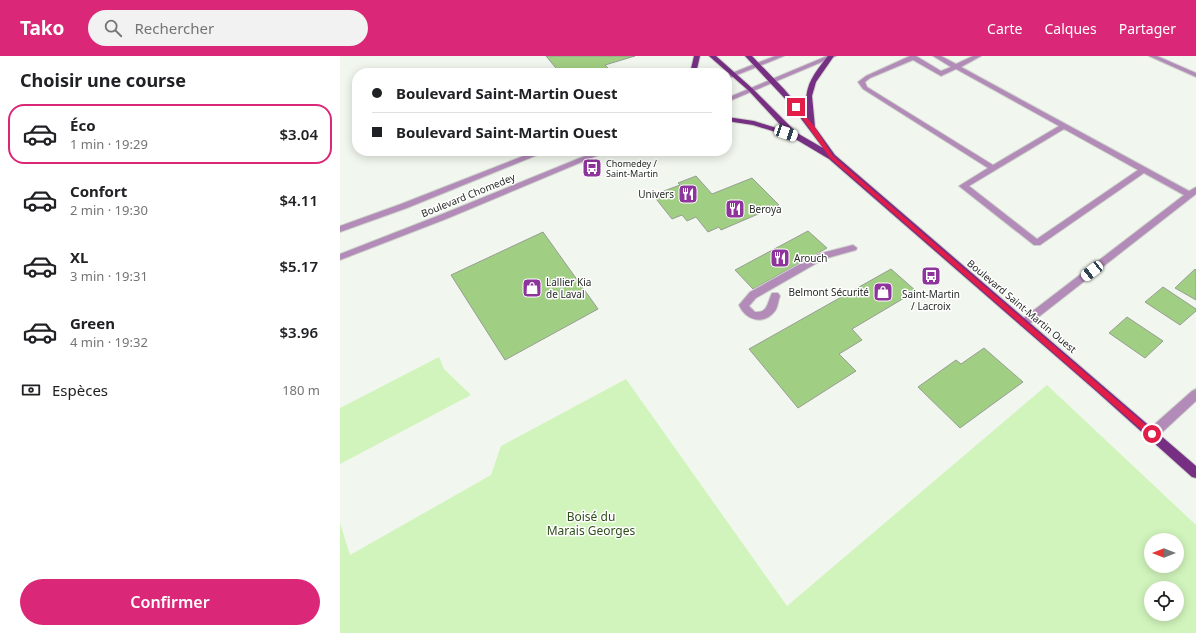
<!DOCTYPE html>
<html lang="fr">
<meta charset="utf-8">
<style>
:root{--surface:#fff;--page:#f2f2f2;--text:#202124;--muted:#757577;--line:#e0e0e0;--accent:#db2777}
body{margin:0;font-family:"Noto Sans",sans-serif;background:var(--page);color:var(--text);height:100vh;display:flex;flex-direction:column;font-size:15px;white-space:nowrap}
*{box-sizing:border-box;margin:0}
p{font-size:13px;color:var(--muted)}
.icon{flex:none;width:22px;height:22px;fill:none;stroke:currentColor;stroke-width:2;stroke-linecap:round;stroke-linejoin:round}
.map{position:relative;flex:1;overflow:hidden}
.panel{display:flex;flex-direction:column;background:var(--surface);width:340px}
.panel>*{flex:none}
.banner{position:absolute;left:12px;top:12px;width:380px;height:88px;border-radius:16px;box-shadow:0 2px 10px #0003;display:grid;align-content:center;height:88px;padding:0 20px;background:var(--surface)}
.needle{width:26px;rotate:270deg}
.fabs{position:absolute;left:804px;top:477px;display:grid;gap:8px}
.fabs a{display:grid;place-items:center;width:40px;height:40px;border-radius:50%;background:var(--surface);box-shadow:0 2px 10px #0003;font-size:20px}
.end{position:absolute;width:18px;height:18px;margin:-9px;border:5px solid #e11d48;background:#fff;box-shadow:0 0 0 2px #fff}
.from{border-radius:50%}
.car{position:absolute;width:12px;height:24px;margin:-12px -6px;border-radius:5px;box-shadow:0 0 3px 1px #0007;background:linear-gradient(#fff 24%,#345 0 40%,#fff 0 76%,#345 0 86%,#fff 0)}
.banner b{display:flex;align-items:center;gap:14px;height:38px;font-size:15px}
.banner b+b{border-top:1px solid var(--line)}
.banner i{width:10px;height:10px;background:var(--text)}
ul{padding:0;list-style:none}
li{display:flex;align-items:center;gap:12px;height:60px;margin:0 8px 6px;padding:0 12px;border:2px solid transparent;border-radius:16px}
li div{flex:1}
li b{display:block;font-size:15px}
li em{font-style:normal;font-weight:600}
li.current{border-color:var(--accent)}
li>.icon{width:36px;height:36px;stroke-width:1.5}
h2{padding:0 20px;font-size:18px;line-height:48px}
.pay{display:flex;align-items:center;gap:10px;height:44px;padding:0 20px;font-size:15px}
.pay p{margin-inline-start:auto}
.button{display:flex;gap:8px;margin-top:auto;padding:8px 20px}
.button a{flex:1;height:46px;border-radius:24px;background:var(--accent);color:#fff;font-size:16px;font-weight:600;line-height:46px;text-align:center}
header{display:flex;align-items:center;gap:24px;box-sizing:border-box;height:56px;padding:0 20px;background:var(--accent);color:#fff}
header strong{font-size:19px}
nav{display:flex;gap:22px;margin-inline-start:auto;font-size:14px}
.search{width:280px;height:36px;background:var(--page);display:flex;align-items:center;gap:10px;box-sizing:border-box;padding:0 14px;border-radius:22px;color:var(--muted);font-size:15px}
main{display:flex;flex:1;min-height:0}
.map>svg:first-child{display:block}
.green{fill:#d1f4bc;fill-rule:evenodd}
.building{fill:#a0ce82;stroke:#989d95}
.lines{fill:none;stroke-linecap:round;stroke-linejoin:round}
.minor-casing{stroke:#cdd2ca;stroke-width:2}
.major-casing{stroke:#cdd2ca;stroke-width:2}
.minor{fill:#b28bb8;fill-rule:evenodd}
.major{fill:#762f82;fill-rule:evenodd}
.route{fill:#e11d48}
.labels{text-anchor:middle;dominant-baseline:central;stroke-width:3;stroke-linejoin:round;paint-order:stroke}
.far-poi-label{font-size:9px;fill:#282b27;stroke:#fff;text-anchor:start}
.poi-label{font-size:10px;fill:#282b27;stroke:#fff;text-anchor:start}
.street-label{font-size:10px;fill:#282b27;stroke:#fff}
.near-park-label{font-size:12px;fill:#304e1a;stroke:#fff}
</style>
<header>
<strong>Tako</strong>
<div class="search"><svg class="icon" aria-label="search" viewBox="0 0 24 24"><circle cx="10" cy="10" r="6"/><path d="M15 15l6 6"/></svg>Rechercher</div>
<nav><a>Carte</a><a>Calques</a><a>Partager</a></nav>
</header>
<main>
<section class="panel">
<h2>Choisir une course</h2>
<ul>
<li class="current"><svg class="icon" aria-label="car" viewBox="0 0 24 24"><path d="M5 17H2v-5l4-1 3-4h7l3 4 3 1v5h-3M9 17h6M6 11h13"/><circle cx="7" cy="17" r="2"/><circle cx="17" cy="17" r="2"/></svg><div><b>Éco</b><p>1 min · 19:29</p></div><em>$3.04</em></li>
<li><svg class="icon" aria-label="car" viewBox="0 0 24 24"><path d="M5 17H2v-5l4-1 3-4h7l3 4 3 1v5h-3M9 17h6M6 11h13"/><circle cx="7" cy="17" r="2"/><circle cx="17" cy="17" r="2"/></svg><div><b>Confort</b><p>2 min · 19:30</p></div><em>$4.11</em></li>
<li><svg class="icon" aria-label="car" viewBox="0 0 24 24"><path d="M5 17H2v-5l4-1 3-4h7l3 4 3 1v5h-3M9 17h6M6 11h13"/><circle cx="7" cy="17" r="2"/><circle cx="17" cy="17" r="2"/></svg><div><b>XL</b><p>3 min · 19:31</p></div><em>$5.17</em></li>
<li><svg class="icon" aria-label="car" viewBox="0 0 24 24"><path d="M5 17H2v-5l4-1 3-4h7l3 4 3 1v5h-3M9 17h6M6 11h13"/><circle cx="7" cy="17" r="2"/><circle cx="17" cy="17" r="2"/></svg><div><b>Green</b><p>4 min · 19:32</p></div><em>$3.96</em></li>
</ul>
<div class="pay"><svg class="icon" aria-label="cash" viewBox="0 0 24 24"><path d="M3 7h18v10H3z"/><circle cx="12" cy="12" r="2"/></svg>Espèces<p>180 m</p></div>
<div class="button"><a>Confirmer</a></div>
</section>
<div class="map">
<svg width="856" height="577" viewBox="0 0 856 577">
<rect width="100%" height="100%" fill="#f1f7ee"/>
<path class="green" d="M99,301L104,313L131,339L0,408V352Z
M286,323L447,550L707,329L856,469V577H0V467L10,499L151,419L161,390ZM811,484H837V510H811ZM811,532H837V558H811Z"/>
<path class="building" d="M206,0H295L265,9L273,17H220Z
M356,120L372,138L412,122L439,149L381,174L379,171L368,176L356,161L347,165L342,159L332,163L313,139L340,129L338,127Z
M468,175L487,192L413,233L395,214Z
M203,176L258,253L165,304L111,219Z
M551,213L576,235L512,273L522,284L499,298L516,315L458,352L409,293Z
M855,213L856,214V244L835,232Z
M823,231L856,253V255L840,269L805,246Z
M787,261L823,285L805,302L769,277Z
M644,292L683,326L620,372L578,331L616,304L621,308Z"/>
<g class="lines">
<defs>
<path id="minor" d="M435,0H444L387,23V19Z
M487,0H496L387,46V42Z
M570,0H576L601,15L611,11L593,0H601L616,8L633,0H641L621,11L849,135L856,131V138L687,270H681L679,267L681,264L844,139L804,117L700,189H694L619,130L648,112L523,33L518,26L526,20ZM573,4L601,20L616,13L719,70L653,109L527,31L525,26L530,22ZM724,73L798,114L697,183L629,130Z
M809,0H817L856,17V21Z
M196,95H207L67,152L0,176V170L61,148Z
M257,95H268L106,163L0,204V198L100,159Z
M513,189L517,192L516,194L484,203L416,242L409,250L415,256C428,257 427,247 432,237H438L440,240C438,245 438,251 435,255C424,270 405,264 399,249L410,236L478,198Z
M856,333V345L816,382L812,383L808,382L806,378L808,374L852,335Z"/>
<path id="major" d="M354,0H360L356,17H350Z
M369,0H376L413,33L457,77L483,92L450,48L405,0H412L444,33L467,60C463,32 471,21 488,0H494L476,26L472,40L475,71L495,99L856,410V422L852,421L756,335L489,103L452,81L413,69L387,65V61L414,65L446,75L409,35Z"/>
</defs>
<use href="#minor" class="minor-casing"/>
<use href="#major" class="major-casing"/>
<use href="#minor" class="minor"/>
<use href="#major" class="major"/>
</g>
<path class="route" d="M454,50H457L474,70L493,100L814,376V380H809L490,102Z"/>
<defs>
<symbol id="bus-square" viewBox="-11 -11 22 22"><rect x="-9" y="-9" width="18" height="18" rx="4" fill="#8f339d" stroke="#fff"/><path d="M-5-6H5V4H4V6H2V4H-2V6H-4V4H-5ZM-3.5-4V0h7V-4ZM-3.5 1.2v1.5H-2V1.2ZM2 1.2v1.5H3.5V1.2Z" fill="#fff"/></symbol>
<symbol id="restaurant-square" viewBox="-11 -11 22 22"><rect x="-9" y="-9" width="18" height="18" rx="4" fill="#8f339d" stroke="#fff"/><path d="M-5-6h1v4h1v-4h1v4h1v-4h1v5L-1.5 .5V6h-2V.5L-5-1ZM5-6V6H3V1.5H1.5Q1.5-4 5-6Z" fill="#fff"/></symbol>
<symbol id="shop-square" viewBox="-11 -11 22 22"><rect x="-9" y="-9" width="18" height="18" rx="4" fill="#8f339d" stroke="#fff"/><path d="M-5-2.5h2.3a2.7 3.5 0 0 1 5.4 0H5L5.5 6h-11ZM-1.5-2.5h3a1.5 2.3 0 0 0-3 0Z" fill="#fff"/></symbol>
</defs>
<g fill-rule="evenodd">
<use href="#bus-square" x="241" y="101" width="22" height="22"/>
<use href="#restaurant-square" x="337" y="127" width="22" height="22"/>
<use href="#restaurant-square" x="384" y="142" width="22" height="22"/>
<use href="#restaurant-square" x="429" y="191" width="22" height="22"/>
<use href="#bus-square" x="580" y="209" width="22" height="22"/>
<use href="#shop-square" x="181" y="221" width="22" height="22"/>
<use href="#shop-square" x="532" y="225" width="22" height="22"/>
</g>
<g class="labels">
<g class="far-poi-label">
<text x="266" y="107">Chomedey /<tspan x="266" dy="10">Saint-Martin</tspan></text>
</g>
<g class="poi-label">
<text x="334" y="138" text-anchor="end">Univers</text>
<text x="409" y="153">Beroya</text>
<text x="454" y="202">Arouch</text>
<text x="206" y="226">Lallier Kia<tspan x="206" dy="12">de Laval</tspan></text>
<text x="529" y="236" text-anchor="end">Belmont Sécurité</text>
<text x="591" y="238" text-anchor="middle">Saint-Martin<tspan x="591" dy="12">/ Lacroix</tspan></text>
</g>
<g class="street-label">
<text transform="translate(128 139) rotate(-22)">Boulevard Chomedey</text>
<text transform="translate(682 250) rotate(40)">Boulevard Saint-Martin Ouest</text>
</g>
<g class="near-park-label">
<text x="251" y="460">Boisé du<tspan x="251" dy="14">Marais Georges</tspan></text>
</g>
</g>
</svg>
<div class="fabs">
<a><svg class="needle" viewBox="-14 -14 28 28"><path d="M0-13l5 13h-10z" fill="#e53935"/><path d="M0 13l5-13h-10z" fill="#757577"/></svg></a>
<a><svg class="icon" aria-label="locate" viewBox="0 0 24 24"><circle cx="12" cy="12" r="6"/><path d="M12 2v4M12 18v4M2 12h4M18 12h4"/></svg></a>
</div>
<i class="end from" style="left:812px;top:378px"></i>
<i class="end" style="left:456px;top:51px"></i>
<i class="car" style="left:446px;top:77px;rotate:109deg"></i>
<i class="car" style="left:752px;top:215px;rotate:232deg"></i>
<div class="banner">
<b><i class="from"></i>Boulevard Saint-Martin Ouest</b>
<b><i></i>Boulevard Saint-Martin Ouest</b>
</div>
</div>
</main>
